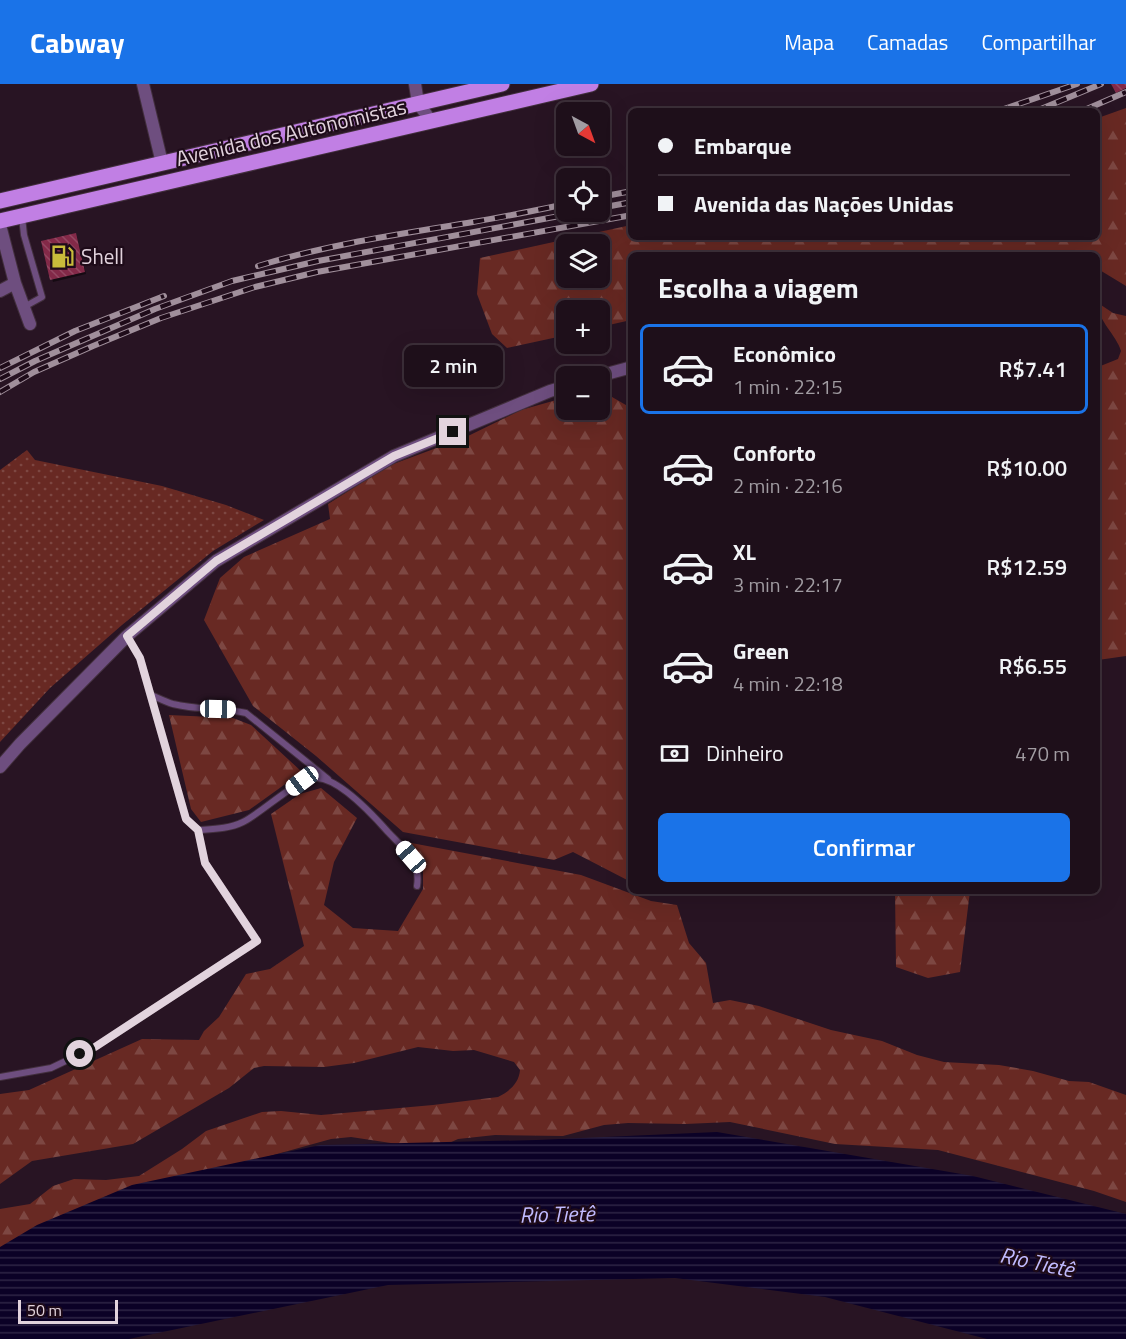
<!DOCTYPE html>
<html lang="pt">
<meta charset="utf-8">
<style>
:root{--surface:#1e0f1a;--page:#261823;--text:#f1f3f6;--muted:#a19ca2;--line:#3c2f39;--accent:#1a73e8}
body{margin:0;font-family:"Titillium Web",sans-serif;background:var(--page);color:var(--text);height:100vh;display:flex;flex-direction:column;font-size:22px;white-space:nowrap}
*{box-sizing:border-box;margin:0}
p{font-size:20px;color:var(--muted)}
.icon{flex:none;width:33px;height:33px;fill:none;stroke:currentColor;stroke-width:2;stroke-linecap:round;stroke-linejoin:round}
.map{position:relative;flex:1;overflow:hidden}
.details{position:absolute;left:628px;top:168px;width:472px;height:642px;display:flex;flex-direction:column;background:var(--surface);border-radius:9px;box-shadow:0 6px 24px #0002,0 0 0 2px var(--line)}
.details>*{flex:none}
.banner{position:absolute;left:628px;top:24px;width:472px;height:132px;border-radius:9px;box-shadow:0 6px 24px #0002,0 0 0 2px var(--line);display:grid;align-content:center;height:132px;padding:0 30px;background:var(--surface)}
.needle{width:39px;rotate:139deg}
.controls{position:absolute;left:556px;top:18px;display:grid;gap:12px}
.controls a{display:grid;place-items:center;width:54px;height:54px;border-radius:9px;background:var(--surface);box-shadow:0 6px 24px #0002,0 0 0 2px var(--line);font-size:30px}
.scale{position:absolute;left:18px;bottom:15px;width:100px;box-sizing:border-box;padding-left:6px;border:3px solid #e2d3dd;border-top:0;font-size:16px;line-height:21px;white-space:nowrap;color:#e2d3dd;-webkit-text-stroke:4px #1e0b19;paint-order:stroke}
.end{position:absolute;width:27px;height:27px;margin:-14px;border:8px solid #e2d3dd;background:#111;box-shadow:0 0 0 3px #111}
.from{border-radius:50%}
.bubble{position:absolute;height:42px;border-radius:9px;background:var(--surface);box-shadow:0 6px 24px #0002,0 0 0 2px var(--line);font-size:20px;font-weight:600;line-height:42px;text-align:center}
.car{position:absolute;width:18px;height:36px;margin:-18px -9px;border-radius:8px;box-shadow:0 0 4px 2px #0007;background:linear-gradient(#fff 24%,#345 0 40%,#fff 0 76%,#345 0 86%,#fff 0)}
.banner b{display:flex;align-items:center;gap:21px;height:57px;font-size:22px}
.banner b+b{border-top:2px solid var(--line)}
.banner i{width:15px;height:15px;background:var(--text)}
ul{padding:0;list-style:none}
li{display:flex;align-items:center;gap:18px;height:90px;margin:0 12px 9px;padding:0 18px;border:3px solid transparent;border-radius:9px}
li div{flex:1}
li b{display:block;font-size:22px}
li em{font-style:normal;font-weight:600}
li.on{border-color:var(--accent)}
li>.icon{width:54px;height:54px;stroke-width:1.5}
h2{padding:0 30px;font-size:27px;line-height:72px}
.pay{display:flex;align-items:center;gap:15px;height:66px;padding:0 30px;font-size:22px}
.pay p{margin-inline-start:auto}
.cta{display:flex;gap:12px;margin-top:auto;padding:12px 30px}
.cta a{flex:1;height:69px;border-radius:9px;background:var(--accent);color:#fff;font-size:24px;font-weight:600;line-height:69px;text-align:center}
header{display:flex;align-items:center;gap:36px;box-sizing:border-box;height:84px;padding:0 30px;background:var(--accent);color:#fff}
header strong{font-size:28px}
nav{display:flex;gap:33px;margin-inline-start:auto;font-size:21px}
.map>svg:first-child{display:block}
.grass{fill:url(#grass-dots)}
.forest{fill:url(#forest-firs);fill-rule:evenodd}
.water{fill:url(#water-rules)}
.shadow{fill:#0007}
.building{fill:url(#building-back-hatch)}
.lines{fill:none;stroke-linecap:round;stroke-linejoin:round}
.lane-casing{stroke:#422f3d;stroke-width:8}
.street-casing{stroke:#422f3d;stroke-width:14}
.primary-casing{stroke:#422f3d;stroke-width:17}
.lane{stroke:#6e4e7f;stroke-width:6}
.street{stroke:#6e4e7f;stroke-width:12}
.primary{stroke:#c17fe4;stroke-width:15}
.rail-casing{stroke:#a08f9b;stroke-width:6}
.rail{stroke:#1e0b19;stroke-width:4;stroke-dasharray:11;stroke-linecap:butt}
.route{stroke:#e2d3dd;stroke-width:8}
.labels{text-anchor:middle;dominant-baseline:central;stroke-width:4.5;stroke-linejoin:round;paint-order:stroke}
.street-label{font-size:21px;fill:#e2d3dd;stroke:#1e0b19}
.poi-label{font-size:21px;fill:#e2d3dd;stroke:#1e0b19;text-anchor:start}
.water-label{font-size:22px;font-style:italic;fill:#c1bbff;stroke:#1e0b19}
</style>
<header>
<strong>Cabway</strong>
<nav><a>Mapa</a><a>Camadas</a><a>Compartilhar</a></nav>
</header>
<div class="map">
<svg width="1126" height="1255" viewBox="0 0 1126 1255">
<defs>
<pattern id="grass-dots" width="8" height="8" patternUnits="userSpaceOnUse" patternTransform="scale(1.5)"><rect width="8" height="8" fill="#682923"/><path d="M2 2h.1M6 6h.1" fill="none" stroke="#7d4742" stroke-width="1.8" stroke-linecap="round"/></pattern>
<pattern id="forest-firs" width="22" height="20" patternUnits="userSpaceOnUse" patternTransform="scale(1.5)"><rect width="22" height="20" fill="#682923"/><path d="M5 1l3.5 6h-7zM16 11l3.5 6h-7z" fill="#7d4742"/></pattern>
<pattern id="water-rules" width="6" height="5" patternUnits="userSpaceOnUse" patternTransform="scale(1.5)"><rect width="6" height="5" fill="#0b0126"/><path d="M0 2.5h6" fill="none" stroke="#2e2545"/></pattern>
<pattern id="building-back-hatch" width="6" height="6" patternUnits="userSpaceOnUse" patternTransform="scale(1.5)"><rect width="6" height="6" fill="#832948"/><path d="M-1 5l2 2M0 0l6 6M5-1l2 2" fill="none" stroke="#944762"/></pattern>
</defs>
<rect width="100%" height="100%" fill="#281423"/>
<path class="grass" d="M27,366L35,376L162,402L226,421L264,436L213,467L122,541L50,604L0,658V386Z"/>
<path class="forest" d="M1126,24V202L1098,185V171H632L631,236L600,243V226H567V251L507,264L492,250L477,210L480,174L631,141L632,153H1098V34ZM600,160V194H567V160Z
M1098,219L1113,229L1126,232V572L1098,576V283L1118,275L1121,267C1116,250 1098,238 1098,219Z
M600,306L631,324V798L573,768L554,776L403,748L316,672L253,622L204,536L220,494L244,473L330,435L328,420L388,382L466,353L521,326L567,313V326H600Z
M169,631L233,634L251,641L302,688L249,726L201,738L191,725Z
M321,704L357,734L334,778L324,821L353,844L398,847L423,805V783L406,758L581,791L651,817L677,821L689,859L706,879L713,919L730,916L759,922L831,946L882,957L917,971L944,978L999,981L1033,987L1069,997L1089,998L1126,1011V1118L1094,1107L938,1066L835,1060L730,1038L685,1040L628,1039L604,1041L563,1052L495,1051L458,1055L447,1060L404,1061L351,1053L331,1055L259,1075L0,1166V1125L30,1120L53,1102L74,1095L106,1096L139,1092L182,1065L206,1047L262,1028L281,1027L321,1031L433,1021L498,1013C510,1007 519,999 520,986L514,978L474,966L453,967L418,963L354,979L324,983L264,982L254,984L229,1004L133,1060L32,1077L0,1100V1010L29,1006L142,955L199,956L204,947L219,933L246,890L270,885L304,862L271,730L300,710Z
M895,807H970L960,888L928,894L896,883Z"/>
<path class="water" d="M717,1048L973,1092L1126,1130V1255H987L825,1213L675,1194L388,1201L129,1255H0V1163L37,1141L132,1101L320,1061L536,1056Z"/>
<path class="shadow" d="M1113,0H1126V7L1118,11Z
M77,153L86,190L53,198L43,158Z"/>
<path class="building" d="M1111,0H1126V4L1116,9Z
M76,149L85,188L50,196L41,157Z"/>
<g class="lines">
<defs>
<path id="lane" d="M22,133L24,151L42,213L24,223
M127,552L140,574L186,735L198,746C213,745 229,745 243,738C262,729 298,693 317,694C340,695 373,731 388,748C404,765 421,777 417,802
M151,611C158,614 166,618 173,620C197,626 222,624 246,629L328,695
M0,993L51,984L95,963L257,857L205,779L198,746"/>
<path id="street" d="M143,0L162,79
M415,0L418,19L431,37
M0,141L15,199L30,240
M0,207L15,199
M599,292L632,283
M0,683L20,660L127,552L216,477L394,372L550,307L567,302"/>
<path id="primary" d="M0,117L502,0
M0,137L591,0"/>
</defs>
<use href="#lane" class="lane-casing"/>
<use href="#street" class="street-casing"/>
<use href="#primary" class="primary-casing"/>
<use href="#lane" class="lane"/>
<use href="#street" class="street"/>
<use href="#primary" class="primary"/>
<defs>
<path id="rail" d="M998,27L1077,0
M1036,27L1101,0
M1082,27L1126,8
M600,113L632,107
M600,124L632,118
M258,182C329,160 401,150 473,138C504,133 536,126 567,120
M0,284L75,247L164,212
M0,295L35,277L155,225L232,197L318,177L581,128
M0,308L34,288L93,262L161,234L255,203L317,188L632,131"/>
</defs>
<use href="#rail" class="rail-casing"/>
<use href="#rail" class="rail"/>
</g>
<g class="lines">
<path class="route" d="M80,970L95,963L257,857L205,779L198,746L186,735L140,574L127,552L216,477L394,372L453,348"/>
</g>
<defs>
<symbol id="fuel-bare" viewBox="-9 -9 18 18"><path d="M-5.5-6h7V0h2V4h1.3V-2.5L3-4.5l.8-.8L6-3V5H2.5V1h-1V6h-7ZM-4.2-4.7v3.2H.2V-4.7Z" fill="#c8bb3b" stroke="#1e0b19" stroke-width="2.5" paint-order="stroke"/></symbol>
</defs>
<g fill-rule="evenodd">
<use href="#fuel-bare" x="46" y="156" width="33" height="33"/>
</g>
<g class="labels">
<g class="street-label">
<text transform="translate(291 48) rotate(-13)">Avenida dos Autonomistas</text>
</g>
<g class="poi-label">
<text x="81" y="172">Shell</text>
</g>
<g class="water-label">
<text transform="translate(557 1130) rotate(-1)">Rio Tietê</text>
<text transform="translate(1037 1178) rotate(12)">Rio Tietê</text>
</g>
</g>
</svg>
<div class="controls">
<a><svg class="needle" viewBox="-14 -14 28 28"><path d="M0-13l5 13h-10z" fill="#e53935"/><path d="M0 13l5-13h-10z" fill="#a19ca2"/></svg></a>
<a><svg class="icon" aria-label="locate" viewBox="0 0 24 24"><circle cx="12" cy="12" r="6"/><path d="M12 2v4M12 18v4M2 12h4M18 12h4"/></svg></a>
<a><svg class="icon" aria-label="layers" viewBox="0 0 24 24"><path d="M12 4l9 5-9 5-9-5zM3 14l9 5 9-5"/></svg></a>
<a>+</a>
<a>−</a>
</div>
<div class="scale">50 m</div>
<i class="end from" style="left:80px;top:970px"></i>
<i class="end" style="left:453px;top:348px"></i>
<div class="bubble" style="left:404px;top:261px;width:99px">2 min</div>
<i class="car" style="left:218px;top:625px;rotate:91deg"></i>
<i class="car" style="left:302px;top:697px;rotate:233deg"></i>
<i class="car" style="left:411px;top:773px;rotate:319deg"></i>
<div class="banner">
<b><i class="from"></i>Embarque</b>
<b><i></i>Avenida das Nações Unidas</b>
</div>
<section class="details">
<h2>Escolha a viagem</h2>
<ul>
<li class="on"><svg class="icon" aria-label="car" viewBox="0 0 24 24"><path d="M5 17H2v-5l4-1 3-4h7l3 4 3 1v5h-3M9 17h6M6 11h13"/><circle cx="7" cy="17" r="2"/><circle cx="17" cy="17" r="2"/></svg><div><b>Econômico</b><p>1 min · 22:15</p></div><em>R$7.41</em></li>
<li><svg class="icon" aria-label="car" viewBox="0 0 24 24"><path d="M5 17H2v-5l4-1 3-4h7l3 4 3 1v5h-3M9 17h6M6 11h13"/><circle cx="7" cy="17" r="2"/><circle cx="17" cy="17" r="2"/></svg><div><b>Conforto</b><p>2 min · 22:16</p></div><em>R$10.00</em></li>
<li><svg class="icon" aria-label="car" viewBox="0 0 24 24"><path d="M5 17H2v-5l4-1 3-4h7l3 4 3 1v5h-3M9 17h6M6 11h13"/><circle cx="7" cy="17" r="2"/><circle cx="17" cy="17" r="2"/></svg><div><b>XL</b><p>3 min · 22:17</p></div><em>R$12.59</em></li>
<li><svg class="icon" aria-label="car" viewBox="0 0 24 24"><path d="M5 17H2v-5l4-1 3-4h7l3 4 3 1v5h-3M9 17h6M6 11h13"/><circle cx="7" cy="17" r="2"/><circle cx="17" cy="17" r="2"/></svg><div><b>Green</b><p>4 min · 22:18</p></div><em>R$6.55</em></li>
</ul>
<div class="pay"><svg class="icon" aria-label="cash" viewBox="0 0 24 24"><path d="M3 7h18v10H3z"/><circle cx="12" cy="12" r="2"/></svg>Dinheiro<p>470 m</p></div>
<div class="cta"><a>Confirmar</a></div>
</section>
</div>
